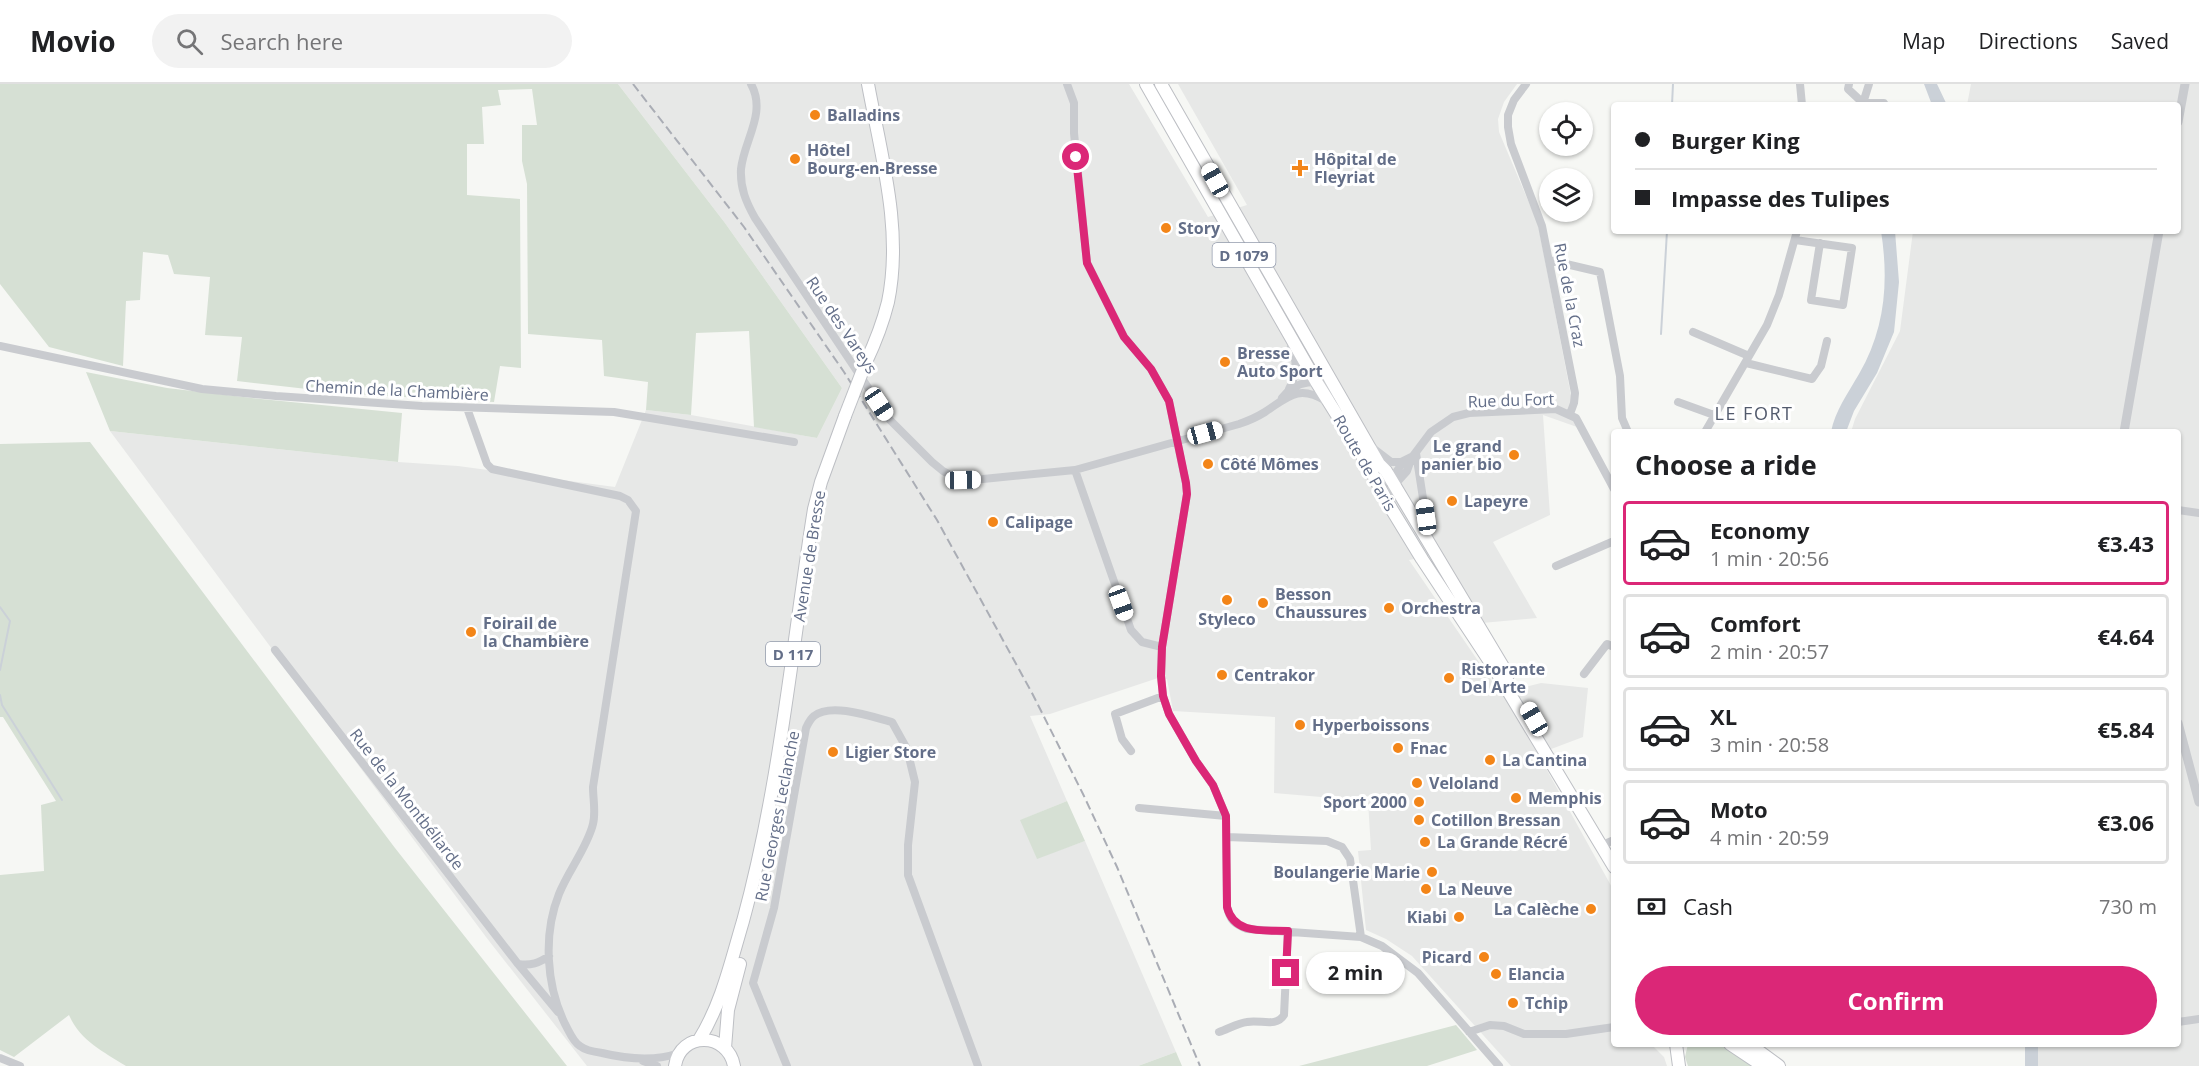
<!DOCTYPE html>
<meta charset="utf-8">
<style>
:root{--surface:#fff;--page:#f2f2f2;--text:#202124;--muted:#757577;--line:#e0e0e0;--accent:#db2777}
body{margin:0;font-family:"Open Sans",sans-serif;background:var(--page);color:var(--text);height:100vh;display:flex;flex-direction:column;font-size:22px;white-space:nowrap}
*{box-sizing:border-box;margin:0}
p{font-size:20px;color:var(--muted)}
.icon{flex:none;width:33px;height:33px;fill:none;stroke:currentColor;stroke-width:2;stroke-linecap:round;stroke-linejoin:round}
.map{position:relative;flex:1;overflow:hidden}
.panel{position:absolute;left:1611px;top:345px;width:570px;height:618px;display:flex;flex-direction:column;background:var(--surface);border-radius:6px;box-shadow:0 2px 4px #0004}
.panel>*{flex:none}
.guide{position:absolute;left:1611px;top:18px;width:570px;height:132px;border-radius:6px;box-shadow:0 2px 4px #0004;display:grid;align-content:center;height:132px;padding:0 24px;background:var(--surface)}
.controls{position:absolute;left:1539px;top:18px;display:grid;gap:12px}
.controls a{display:grid;place-items:center;width:54px;height:54px;border-radius:50%;background:var(--surface);box-shadow:0 2px 4px #0004;font-size:30px}
.end{position:absolute;width:27px;height:27px;margin:-14px;border:8px solid #db2777;background:#fff;box-shadow:0 0 0 3px #fff}
.from{border-radius:50%}
.bubble{position:absolute;height:42px;border-radius:21px;background:var(--surface);box-shadow:0 2px 4px #0004;font-size:20px;font-weight:700;line-height:42px;text-align:center}
.car{position:absolute;width:18px;height:36px;margin:-18px -9px;border-radius:8px;box-shadow:0 0 4px 2px #0007;background:linear-gradient(#fff 24%,#345 0 40%,#fff 0 76%,#345 0 86%,#fff 0)}
.guide b{display:flex;align-items:center;gap:21px;height:57px;font-size:22px}
.guide b+b{border-top:2px solid var(--line)}
.guide i{width:15px;height:15px;background:var(--text)}
ul{padding:0;list-style:none}
li{display:flex;align-items:center;gap:18px;height:84px;margin:0 12px 9px;padding:0 12px;border:3px solid var(--line);border-radius:6px}
li div{flex:1}
li b{display:block;font-size:22px}
li em{font-style:normal;font-weight:700}
li.active{border-color:var(--accent)}
li>.icon{width:54px;height:54px;stroke-width:1.5}
h2{padding:0 24px;font-size:27px;line-height:72px}
.pay{display:flex;align-items:center;gap:15px;height:66px;padding:0 24px;font-size:22px}
.pay p{margin-inline-start:auto}
.primary-button{display:flex;gap:12px;margin-top:auto;padding:12px 24px}
.primary-button a{flex:1;height:69px;border-radius:36px;background:var(--accent);color:#fff;font-size:24px;font-weight:700;line-height:69px;text-align:center}
header{display:flex;align-items:center;gap:36px;box-sizing:border-box;height:84px;padding:0 30px;background:var(--surface);border-bottom:2px solid var(--line)}
header strong{font-size:28px}
nav{display:flex;gap:33px;margin-inline-start:auto;font-size:21px}
.search{width:420px;height:54px;background:var(--page);display:flex;align-items:center;gap:15px;box-sizing:border-box;padding:0 21px;border-radius:33px;color:var(--muted);font-size:22px}
.map>svg:first-child{display:block}
.built{fill:#e7e8e7}
.green{fill:#d6e0d4}
.water{fill:#cbd1d8}
.lines{fill:none;stroke-linecap:round;stroke-linejoin:round}
.stream{stroke:#cbd1d8;stroke-width:2}
.primary-casing{stroke:#bdbfc4;stroke-width:14}
.minor{stroke:#c9cbcf;stroke-width:8}
.tertiary{stroke:#c9cbcf;stroke-width:9}
.primary{stroke:#fff;stroke-width:12}
.rail{stroke:#aaadb5;stroke-width:2;stroke-dasharray:9 4.5;stroke-linecap:butt}
.primary-bridge-casing{stroke:#bdbfc4;stroke-width:14;stroke-linecap:butt}
.primary-bridge{stroke:#fff;stroke-width:12}
.route{stroke:#db2777;stroke-width:8}
.poi-dot{fill:#f38518;stroke:#fff;stroke-width:2}
.labels{text-anchor:middle;dominant-baseline:central;stroke-width:6;stroke-linejoin:round;paint-order:stroke}
.shield{fill:#fff;stroke:#929aac;stroke-width:1.5}
.shield-label{font-size:15px;font-weight:bold;fill:#636e88}
.poi-label{font-size:16px;font-weight:bold;fill:#636e88;stroke:#fff;text-anchor:start}
.street-label{font-size:16px;fill:#636e88;stroke:#fff}
.neighbourhood-label{font-size:18px;letter-spacing:1.5px;fill:#525a6c;stroke:#fff}
</style>
<header>
<strong>Movio</strong>
<div class="search"><svg class="icon" aria-label="search" viewBox="0 0 24 24"><circle cx="10" cy="10" r="6"/><path d="M15 15l6 6"/></svg>Search here</div>
<nav><a>Map</a><a>Directions</a><a>Saved</a></nav>
</header>
<div class="map">
<svg width="2199" height="982" viewBox="0 0 2199 982">
<rect width="100%" height="100%" fill="#f6f7f4"/>
<path class="built" d="M618,0H1129L1208,133L1247,121L1178,0H1517L1504,18L1498,35L1499,48L1538,140L1577,343L1543,331L1550,431L1493,458L1537,534L1482,539L1440,470L1409,476L1500,609L1541,599L1588,604L1583,653L1538,670L1614,807V960H1651L1664,973L1667,982H1511L1412,872L1386,855L1366,846L1358,767L1371,766L1368,717L1274,709L1275,633L1173,627L1167,595L1158,594L1050,630L1030,632L1067,717L1021,736L1037,774L1085,757L1176,968L1138,982H587L486,853L110,347L398,378L458,382L615,403L646,326L691,331L817,354L842,304L725,139Z
M1971,0H2199V982H2038L2037,976L2038,960H2178V348H1851L1855,335L1900,247L1913,147H2178V21H1967Z"/>
<path class="green" d="M0,0H618L725,139L842,304L817,354L754,343L749,247L696,249L691,331L646,326L648,298L604,292L602,256L528,250L527,100L522,77V41H537L532,5L498,6L501,21L482,23L484,60H467V111L520,115L521,284L500,282L494,318L351,310L237,297L242,253L205,251L210,193L174,190L168,171L143,168L140,216L126,217L123,282L49,263L0,200Z
M86,288L167,304L261,315L402,329L398,378L110,347Z
M90,358L395,764L567,982H126C104,968 80,957 69,931L14,973L0,966V791L44,787L41,721L56,717L3,633H0V360Z
M1067,717L1085,757L1037,775L1020,736Z
M1456,941L1477,966L1427,982H1299Z
M1688,960H1723L1756,982H1688L1685,973Z
M1176,968L1182,982H1138Z"/>
<path class="water" d="M1924,0H1937L1947,21H1932Z
M1881,147H1895L1899,198L1894,248L1877,289L1854,327L1846,348H1831C1835,327 1848,309 1859,290C1885,245 1889,198 1881,147Z
M2025,960H2038V982H2025Z"/>
<g class="lines">
<path class="stream" d="M1672,21L1673,0
M1661,250L1667,147
M0,523L10,537L0,586
M0,611L2,621L62,716"/>
<defs>
<path id="primary" d="M1146,0L1317,299L1365,376L1389,421L1422,475L1496,587L1614,783
M1161,0L1379,380L1386,387L1508,591
M866,278C875,259 883,238 888,218C903,146 881,71 868,0
M699,956C722,919 731,877 743,837C780,702 792,562 814,425L821,398L845,332
M1676,960L1679,982
M1730,960L1763,982
M1749,960L1779,982
M725,964L728,926L740,880
M675,982C680,947 728,948 734,982"/>
</defs>
<use href="#primary" class="primary-casing"/>
<path class="minor" d="M751,0C767,29 744,56 741,85C740,104 746,118 755,134L889,335L932,378L943,387L954,393L963,396L983,395L1075,386L1239,340C1248,337 1257,333 1265,328C1288,313 1298,300 1326,317
M1067,0L1074,19V49L1087,179L1124,253L1151,285L1169,317L1186,400L1187,410L1162,563L1161,592L1163,612L1169,630L1196,677L1213,701L1226,732L1227,823C1230,836 1234,840 1247,845L1361,853L1382,862L1418,889L1499,982
M1526,0L1514,16L1508,31V43L1511,60L1542,142L1575,309L1574,319L1570,330
M1800,0L1802,21
M1849,0L1848,5L1863,19H1884L1885,21
M1863,19L1869,0
M1795,156L1852,164L1843,221L1811,216L1820,159
M1549,176L1600,188L1620,292L1622,334L1628,348
M1693,248L1749,272
M0,262L202,305L276,312L422,322L614,328L794,358
M1746,279L1812,295L1821,282L1827,257
M1289,305C1297,290 1298,279 1291,263
M1282,314C1295,297 1320,291 1335,310
M1678,318L1714,331
M467,324L487,380L492,385L620,412L628,416L636,427L593,703C593,715 596,728 593,740C587,764 568,787 559,810C543,850 546,901 565,940C569,947 573,958 580,962C586,967 595,968 602,969C627,975 654,978 679,969
M1705,348L1767,241L1779,211L1797,147
M1374,365L1391,378H1401L1413,372L1431,348L1453,333L1469,329L1556,325L1576,334L1614,405
M1416,369L1429,453
M1075,386L1131,546L1142,558L1162,563
M1376,388C1382,397 1389,399 1398,397L1407,387L1412,373
M1389,420L1394,391L1404,377
M2178,426L2199,429
M1556,482L1614,457
M275,566L518,880
M1584,590L1607,560L1614,563
M1131,667L1122,655L1115,630L1163,612
M1139,724L1226,732
M1227,753L1327,757L1342,763L1350,775L1361,853
M1607,759L1614,756
M549,872C539,879 531,882 518,880L558,928
M2178,938L2199,935
M1219,948C1228,945 1238,939 1247,938C1260,935 1276,944 1284,931L1288,847
M1469,948L1490,941L1504,942L1524,950H1566L1614,943
M0,974L20,982
M643,977L657,982
M787,982L753,899L774,824L806,644C808,640 810,635 814,632C831,618 873,633 892,638L907,665L915,698L908,761V791L978,982"/>
<path class="tertiary" d="M2178,38L2185,0
M2124,348L2159,147
M2178,639L2199,718"/>
<use href="#primary" class="primary"/>
<path class="rail" d="M633,0L744,143L844,288L937,436L1032,609L1083,710L1117,783L1200,982"/>
<defs>
<path id="primary-bridge" d="M845,332L866,278"/>
</defs>
<use href="#primary-bridge" class="primary-bridge-casing"/>
<use href="#primary-bridge" class="primary-bridge"/>
</g>
<g class="lines">
<path class="route" d="M1076,73L1087,179L1124,253L1151,285L1169,317L1186,399L1187,410L1162,563L1161,592L1163,612L1169,630L1196,677L1213,701L1226,732L1227,823C1234,851 1264,846 1288,847L1286,889"/>
</g>
<g class="poi-dot">
<circle cx="815" cy="31" r="6"/>
<circle cx="795" cy="75" r="6"/>
<path d="M1297 75h6v6h6v6h-6v6h-6v-6h-6v-6h6z"/>
<circle cx="1166" cy="144" r="6"/>
<circle cx="1225" cy="278" r="6"/>
<circle cx="1514" cy="371" r="6"/>
<circle cx="1208" cy="380" r="6"/>
<circle cx="1452" cy="417" r="6"/>
<circle cx="993" cy="438" r="6"/>
<circle cx="1227" cy="516" r="6"/>
<circle cx="1263" cy="519" r="6"/>
<circle cx="1389" cy="524" r="6"/>
<circle cx="471" cy="548" r="6"/>
<circle cx="1222" cy="591" r="6"/>
<circle cx="1449" cy="594" r="6"/>
<circle cx="1300" cy="641" r="6"/>
<circle cx="1398" cy="664" r="6"/>
<circle cx="833" cy="668" r="6"/>
<circle cx="1490" cy="676" r="6"/>
<circle cx="1417" cy="699" r="6"/>
<circle cx="1516" cy="714" r="6"/>
<circle cx="1419" cy="718" r="6"/>
<circle cx="1419" cy="736" r="6"/>
<circle cx="1425" cy="758" r="6"/>
<circle cx="1432" cy="788" r="6"/>
<circle cx="1426" cy="805" r="6"/>
<circle cx="1591" cy="825" r="6"/>
<circle cx="1459" cy="833" r="6"/>
<circle cx="1484" cy="873" r="6"/>
<circle cx="1496" cy="890" r="6"/>
<circle cx="1513" cy="919" r="6"/>
</g>
<g class="labels">
<g class="shield">
<rect x="1212.5" y="159" width="63" height="24" rx="4.5"/>
<rect x="766" y="558" width="54" height="24" rx="4.5"/>
</g>
<g class="shield-label">
<text x="1244" y="171">D 1079</text>
<text x="793" y="570">D 117</text>
</g>
<g class="poi-label">
<text x="827" y="31">Balladins</text>
<text x="807" y="66">Hôtel<tspan x="807" dy="18">Bourg-en-Bresse</tspan></text>
<text x="1314" y="75">Hôpital de<tspan x="1314" dy="18">Fleyriat</tspan></text>
<text x="1178" y="144">Story</text>
<text x="1237" y="269">Bresse<tspan x="1237" dy="18">Auto Sport</tspan></text>
<text x="1502" y="362" text-anchor="end">Le grand<tspan x="1502" dy="18">panier bio</tspan></text>
<text x="1220" y="380">Côté Mômes</text>
<text x="1464" y="417">Lapeyre</text>
<text x="1005" y="438">Calipage</text>
<text x="1275" y="510">Besson<tspan x="1275" dy="18">Chaussures</tspan></text>
<text x="1401" y="524">Orchestra</text>
<text x="1227" y="535" text-anchor="middle">Styleco</text>
<text x="483" y="539">Foirail de<tspan x="483" dy="18">la Chambière</tspan></text>
<text x="1461" y="585">Ristorante<tspan x="1461" dy="18">Del Arte</tspan></text>
<text x="1234" y="591">Centrakor</text>
<text x="1312" y="641">Hyperboissons</text>
<text x="1410" y="664">Fnac</text>
<text x="845" y="668">Ligier Store</text>
<text x="1502" y="676">La Cantina</text>
<text x="1429" y="699">Veloland</text>
<text x="1528" y="714">Memphis</text>
<text x="1407" y="718" text-anchor="end">Sport 2000</text>
<text x="1431" y="736">Cotillon Bressan</text>
<text x="1437" y="758">La Grande Récré</text>
<text x="1420" y="788" text-anchor="end">Boulangerie Marie</text>
<text x="1438" y="805">La Neuve</text>
<text x="1579" y="825" text-anchor="end">La Calèche</text>
<text x="1447" y="833" text-anchor="end">Kiabi</text>
<text x="1472" y="873" text-anchor="end">Picard</text>
<text x="1508" y="890">Elancia</text>
<text x="1525" y="919">Tchip</text>
</g>
<g class="street-label">
<text transform="translate(1570 211) rotate(79)">Rue de la Craz</text>
<text transform="translate(842 241) rotate(56)">Rue des Vareys</text>
<text transform="translate(397 306) rotate(3)">Chemin de la Chambière</text>
<text transform="translate(1511 316) rotate(-2)">Rue du Fort</text>
<text transform="translate(1365 379) rotate(60)">Route de Paris</text>
<text transform="translate(809 472) rotate(-81)">Avenue de Bresse</text>
<text transform="translate(407 715) rotate(52)">Rue de la Montbéliarde</text>
<text transform="translate(777 732) rotate(-79)">Rue Georges Leclanche</text>
</g>
<g class="neighbourhood-label">
<text x="1754" y="329">LE FORT</text>
</g>
</g>
</svg>
<div class="controls">
<a><svg class="icon" aria-label="locate" viewBox="0 0 24 24"><circle cx="12" cy="12" r="6"/><path d="M12 2v4M12 18v4M2 12h4M18 12h4"/></svg></a>
<a><svg class="icon" aria-label="layers" viewBox="0 0 24 24"><path d="M12 4l9 5-9 5-9-5zM3 14l9 5 9-5"/></svg></a>
</div>
<i class="end from" style="left:1076px;top:73px"></i>
<i class="end" style="left:1286px;top:889px"></i>
<div class="bubble" style="left:1306px;top:868px;width:99px">2 min</div>
<i class="car" style="left:1215px;top:96px;rotate:331deg"></i>
<i class="car" style="left:879px;top:320px;rotate:146deg"></i>
<i class="car" style="left:1205px;top:349px;rotate:75deg"></i>
<i class="car" style="left:963px;top:396px;rotate:89deg"></i>
<i class="car" style="left:1426px;top:433px;rotate:352deg"></i>
<i class="car" style="left:1121px;top:519px;rotate:160deg"></i>
<i class="car" style="left:1534px;top:635px;rotate:330deg"></i>
<div class="guide">
<b><i class="from"></i>Burger King</b>
<b><i></i>Impasse des Tulipes</b>
</div>
<section class="panel">
<h2>Choose a ride</h2>
<ul>
<li class="active"><svg class="icon" aria-label="car" viewBox="0 0 24 24"><path d="M5 17H2v-5l4-1 3-4h7l3 4 3 1v5h-3M9 17h6M6 11h13"/><circle cx="7" cy="17" r="2"/><circle cx="17" cy="17" r="2"/></svg><div><b>Economy</b><p>1 min · 20:56</p></div><em>€3.43</em></li>
<li><svg class="icon" aria-label="car" viewBox="0 0 24 24"><path d="M5 17H2v-5l4-1 3-4h7l3 4 3 1v5h-3M9 17h6M6 11h13"/><circle cx="7" cy="17" r="2"/><circle cx="17" cy="17" r="2"/></svg><div><b>Comfort</b><p>2 min · 20:57</p></div><em>€4.64</em></li>
<li><svg class="icon" aria-label="car" viewBox="0 0 24 24"><path d="M5 17H2v-5l4-1 3-4h7l3 4 3 1v5h-3M9 17h6M6 11h13"/><circle cx="7" cy="17" r="2"/><circle cx="17" cy="17" r="2"/></svg><div><b>XL</b><p>3 min · 20:58</p></div><em>€5.84</em></li>
<li><svg class="icon" aria-label="car" viewBox="0 0 24 24"><path d="M5 17H2v-5l4-1 3-4h7l3 4 3 1v5h-3M9 17h6M6 11h13"/><circle cx="7" cy="17" r="2"/><circle cx="17" cy="17" r="2"/></svg><div><b>Moto</b><p>4 min · 20:59</p></div><em>€3.06</em></li>
</ul>
<div class="pay"><svg class="icon" aria-label="cash" viewBox="0 0 24 24"><path d="M3 7h18v10H3z"/><circle cx="12" cy="12" r="2"/></svg>Cash<p>730 m</p></div>
<div class="primary-button"><a>Confirm</a></div>
</section>
</div>
